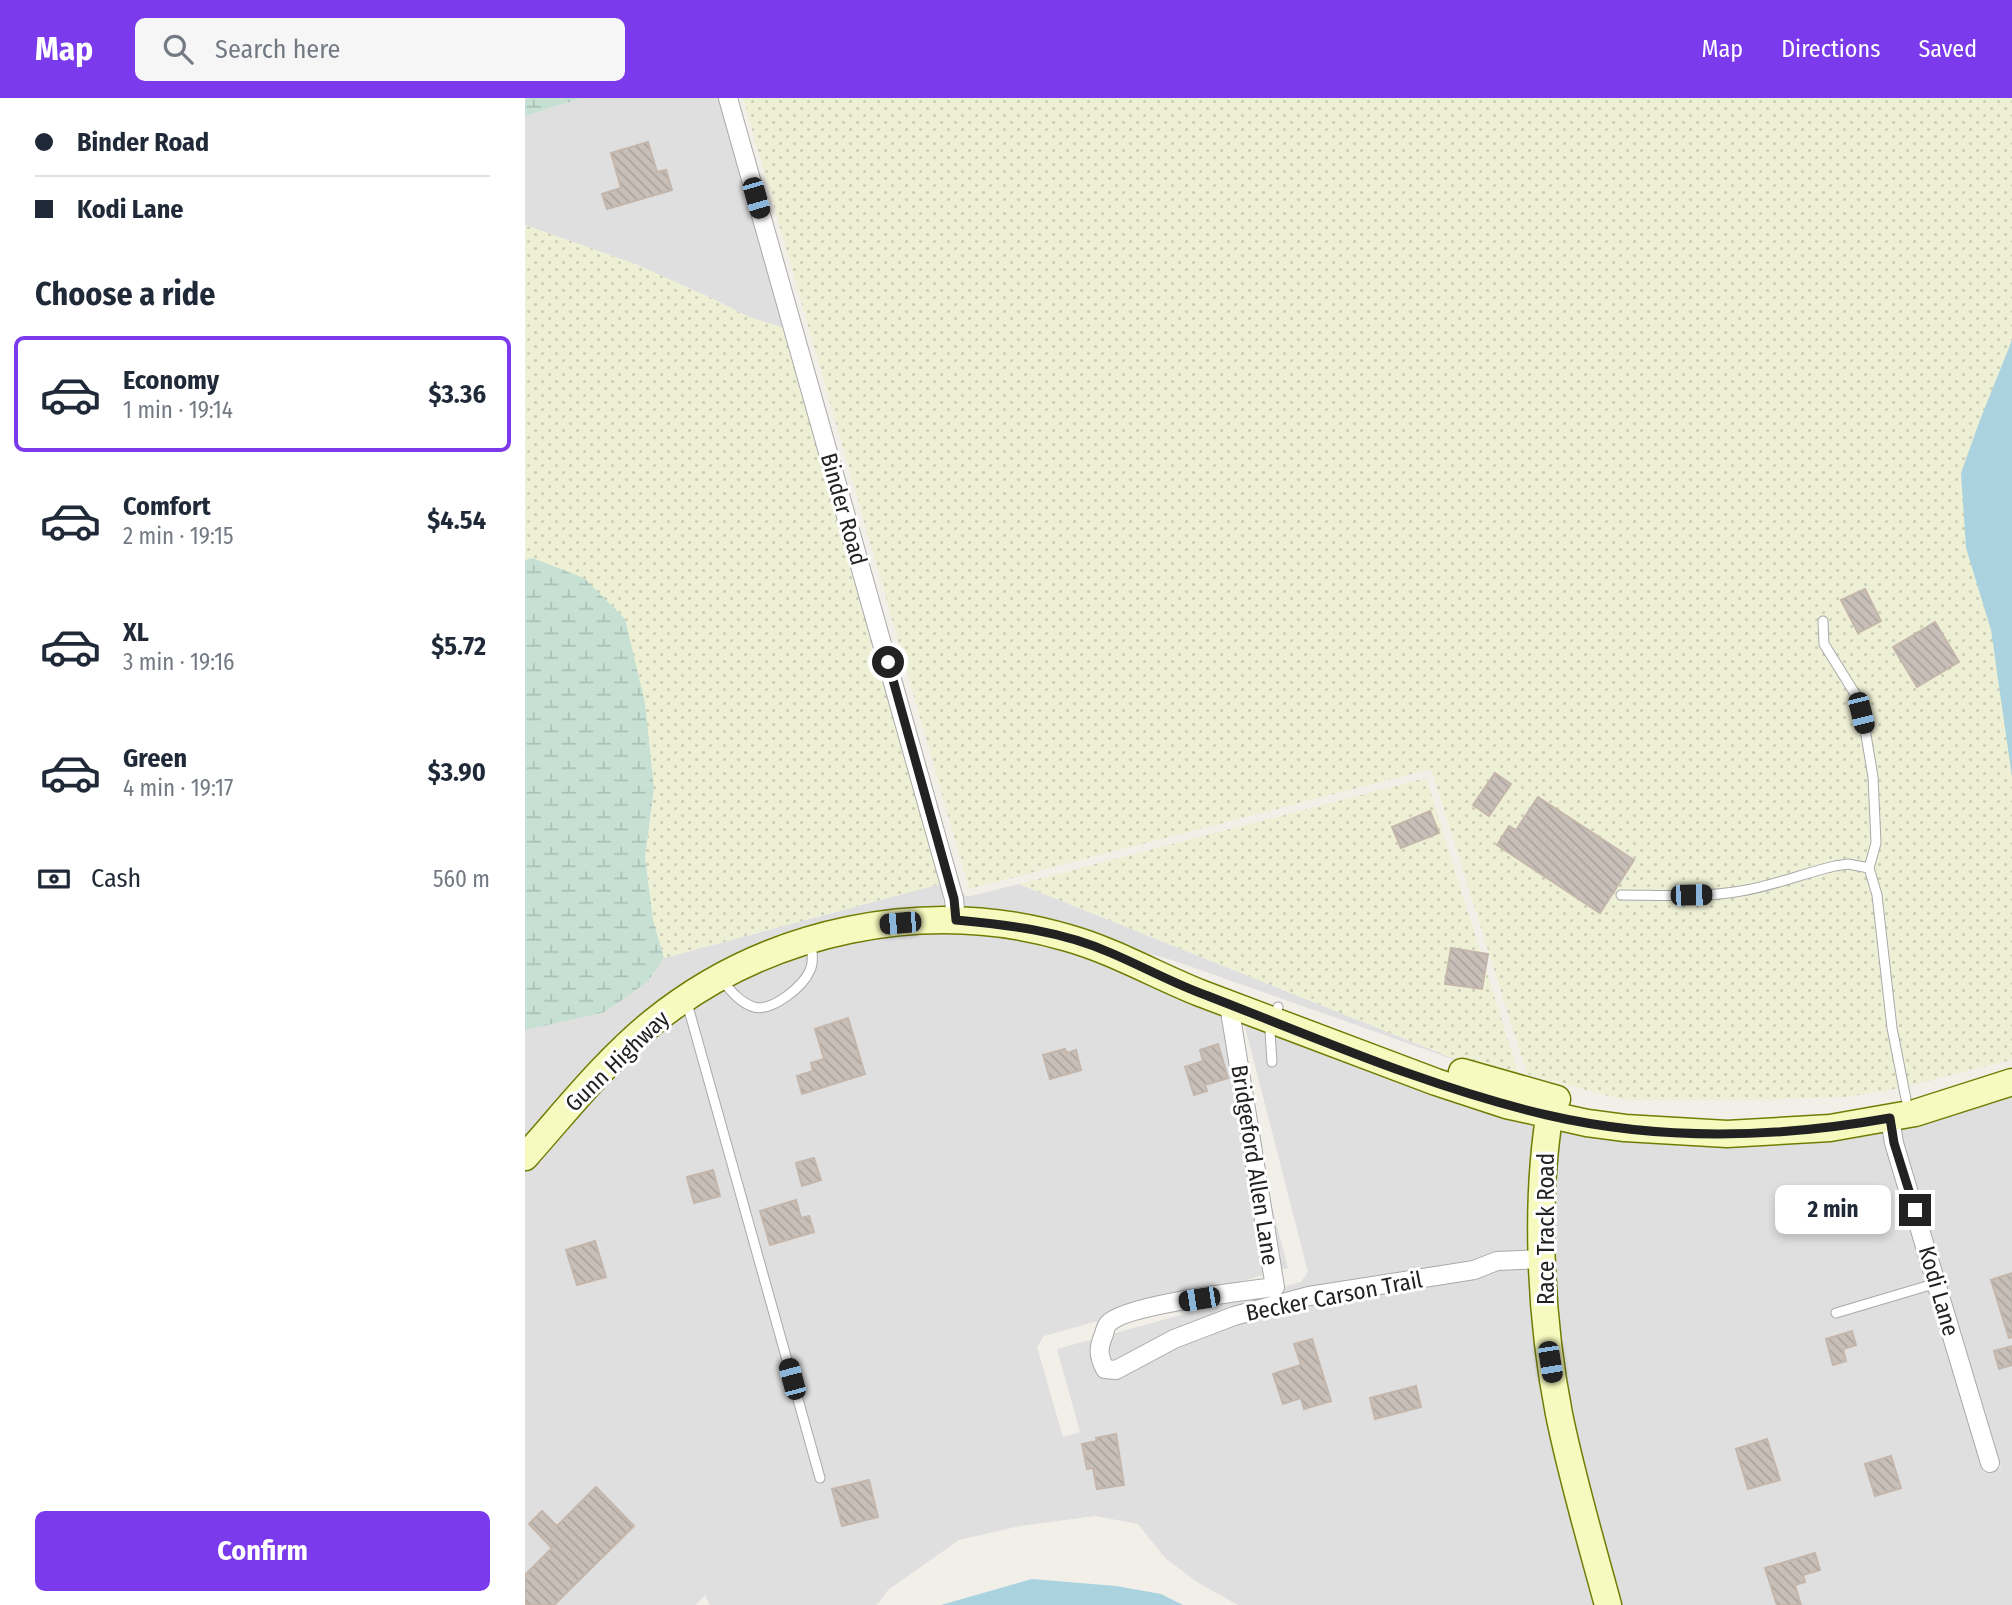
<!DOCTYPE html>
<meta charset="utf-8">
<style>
:root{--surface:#fff;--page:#f6f6f7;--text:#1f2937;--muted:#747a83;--line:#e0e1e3;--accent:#7c3aed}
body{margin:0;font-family:"Fira Sans Condensed",sans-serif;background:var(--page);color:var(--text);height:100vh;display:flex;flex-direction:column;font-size:26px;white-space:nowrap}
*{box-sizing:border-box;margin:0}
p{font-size:23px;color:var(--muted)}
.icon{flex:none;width:38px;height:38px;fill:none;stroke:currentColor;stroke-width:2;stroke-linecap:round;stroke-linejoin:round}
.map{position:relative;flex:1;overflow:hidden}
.side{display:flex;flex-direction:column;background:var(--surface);width:525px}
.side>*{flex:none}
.hud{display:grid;align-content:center;height:154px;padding:0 35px;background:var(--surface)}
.end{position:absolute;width:32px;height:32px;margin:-16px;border:9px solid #222;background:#fff;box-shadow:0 0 0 4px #fff}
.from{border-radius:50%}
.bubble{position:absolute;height:49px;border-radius:10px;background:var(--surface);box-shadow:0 4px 10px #0003;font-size:23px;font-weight:700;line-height:49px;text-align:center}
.car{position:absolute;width:21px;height:42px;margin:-21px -10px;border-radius:9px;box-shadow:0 0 5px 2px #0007;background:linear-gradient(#222 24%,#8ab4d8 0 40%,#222 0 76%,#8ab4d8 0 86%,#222 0)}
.hud b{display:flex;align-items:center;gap:24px;height:66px;font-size:26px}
.hud b+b{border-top:2px solid var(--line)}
.hud i{width:18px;height:18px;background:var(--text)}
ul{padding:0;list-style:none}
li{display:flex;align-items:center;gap:21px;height:116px;margin:0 14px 10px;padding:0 21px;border:4px solid transparent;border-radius:10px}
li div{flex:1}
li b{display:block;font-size:26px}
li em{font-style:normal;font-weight:700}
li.active{border-color:var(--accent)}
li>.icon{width:63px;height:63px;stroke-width:1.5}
h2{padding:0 35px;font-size:32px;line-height:84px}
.pay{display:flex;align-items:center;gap:18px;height:77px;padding:0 35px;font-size:26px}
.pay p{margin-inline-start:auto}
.cta{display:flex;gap:14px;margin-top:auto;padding:14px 35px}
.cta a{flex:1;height:80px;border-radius:10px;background:var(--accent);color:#fff;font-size:28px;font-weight:700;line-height:80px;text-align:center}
header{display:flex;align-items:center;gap:42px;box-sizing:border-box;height:98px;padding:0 35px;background:var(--accent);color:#fff}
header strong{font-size:33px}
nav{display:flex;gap:38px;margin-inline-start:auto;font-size:24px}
.search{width:490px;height:63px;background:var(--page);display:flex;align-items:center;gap:18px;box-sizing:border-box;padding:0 24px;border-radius:10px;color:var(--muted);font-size:26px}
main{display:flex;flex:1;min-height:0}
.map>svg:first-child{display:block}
.residential{fill:#e0dfdf}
.farmland{fill:url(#farmland-dots)}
.wetland{fill:url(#wetland-marsh)}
.water{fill:#aad3df}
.building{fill:url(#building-back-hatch);stroke:#c4b6ab;stroke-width:2}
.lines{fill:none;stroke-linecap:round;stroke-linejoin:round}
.service-casing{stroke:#a9a9a9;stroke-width:11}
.minor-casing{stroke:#a9a9a9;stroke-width:20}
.secondary-casing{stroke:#707d05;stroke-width:29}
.service{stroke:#fff;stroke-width:9}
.minor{stroke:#fff;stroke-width:18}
.secondary{stroke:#f7fabf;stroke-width:26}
.route{stroke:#222;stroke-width:9}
.labels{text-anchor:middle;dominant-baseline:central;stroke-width:6;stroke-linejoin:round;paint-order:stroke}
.street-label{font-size:23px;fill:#222;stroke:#fff}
</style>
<header>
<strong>Map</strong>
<div class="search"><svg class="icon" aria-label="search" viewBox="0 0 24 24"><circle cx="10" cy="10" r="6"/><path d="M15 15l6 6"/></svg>Search here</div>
<nav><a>Map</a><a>Directions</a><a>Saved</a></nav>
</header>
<main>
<section class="side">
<div class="hud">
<b><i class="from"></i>Binder Road</b>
<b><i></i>Kodi Lane</b>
</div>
<h2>Choose a ride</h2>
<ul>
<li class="active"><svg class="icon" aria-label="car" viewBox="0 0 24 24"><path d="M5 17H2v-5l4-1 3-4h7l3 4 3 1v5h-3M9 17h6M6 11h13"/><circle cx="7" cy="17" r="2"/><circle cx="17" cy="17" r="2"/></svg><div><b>Economy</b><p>1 min · 19:14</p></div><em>$3.36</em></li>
<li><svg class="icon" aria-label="car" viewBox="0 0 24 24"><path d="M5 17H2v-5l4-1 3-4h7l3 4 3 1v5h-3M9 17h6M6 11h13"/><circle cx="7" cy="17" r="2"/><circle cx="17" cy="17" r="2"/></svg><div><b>Comfort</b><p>2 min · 19:15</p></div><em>$4.54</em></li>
<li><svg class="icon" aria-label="car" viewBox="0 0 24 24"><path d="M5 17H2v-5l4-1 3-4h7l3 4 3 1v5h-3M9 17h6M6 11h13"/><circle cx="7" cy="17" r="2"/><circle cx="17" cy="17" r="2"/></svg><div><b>XL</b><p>3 min · 19:16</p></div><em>$5.72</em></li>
<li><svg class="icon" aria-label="car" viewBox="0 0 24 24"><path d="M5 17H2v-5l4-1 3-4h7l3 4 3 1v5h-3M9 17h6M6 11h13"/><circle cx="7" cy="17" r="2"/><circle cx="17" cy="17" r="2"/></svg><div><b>Green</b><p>4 min · 19:17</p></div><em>$3.90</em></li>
</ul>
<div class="pay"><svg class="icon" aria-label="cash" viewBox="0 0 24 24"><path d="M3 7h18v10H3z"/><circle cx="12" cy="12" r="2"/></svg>Cash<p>560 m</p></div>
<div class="cta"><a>Confirm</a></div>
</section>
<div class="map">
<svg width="1487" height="1507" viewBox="0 0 1487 1507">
<defs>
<pattern id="farmland-dots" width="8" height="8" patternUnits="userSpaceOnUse" patternTransform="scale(1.75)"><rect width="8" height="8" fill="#eef0d5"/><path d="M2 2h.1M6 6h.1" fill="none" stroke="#ccceb7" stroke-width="1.8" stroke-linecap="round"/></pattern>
<pattern id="wetland-marsh" width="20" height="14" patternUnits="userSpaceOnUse" patternTransform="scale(1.75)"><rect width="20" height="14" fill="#c6e0d4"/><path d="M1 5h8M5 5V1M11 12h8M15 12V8" fill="none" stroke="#aac0b6"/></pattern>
<pattern id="building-back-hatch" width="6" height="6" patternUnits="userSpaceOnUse" patternTransform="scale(1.75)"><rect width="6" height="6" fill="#c7bfb8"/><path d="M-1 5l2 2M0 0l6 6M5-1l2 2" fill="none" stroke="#aba49e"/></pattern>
</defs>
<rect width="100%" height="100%" fill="#f2efe9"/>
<path class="residential" d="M57,0H193L259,230L224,219L184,199L110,166L0,127V18Z
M415,786L421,814L217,859L0,1046V932L123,883L139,860Z
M494,786L950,969L650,863L589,846L440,815L437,794L441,798H446Z
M423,831L538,848L696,913L763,1170L519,1238L512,1249L538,1339L555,1334L532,1251L776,1184L783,1174L718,921L1014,1024L1008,1094L1074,1507H713L672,1484L640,1460L613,1426L570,1418L495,1428L434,1442L363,1492L352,1507H185L180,1497L171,1507H0V1072L73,988L132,932L206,883L306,845Z
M1487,993V1507H1093L1055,1366L1034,1262L1026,1124L1032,1028L1357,1030L1360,1047L1459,1375L1476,1370L1378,1043L1375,1026Z"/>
<path class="farmland" d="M218,0H1487V962L1361,993L1320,999L1232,1002H1099L1002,976L906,671L444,791Z
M0,127L110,166L184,199L224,219L259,230L415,786L139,860L128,822L120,759L129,691L7,460L0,462Z
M901,680L994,977L950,969L494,786Z"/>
<path class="wetland" d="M0,0H57L0,18Z
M7,460L59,480L100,521L120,605L129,691L120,759L128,822L139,860L123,883L80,914L0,932V462Z"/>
<path class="water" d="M1487,242V679L1466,532L1441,450L1436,375L1455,322Z
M507,1481L591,1488L636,1496L658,1507H416Z"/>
<path class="building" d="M123,44L132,74L141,72L147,92L82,111L77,96L96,90L86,55Z
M1340,491L1356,523L1333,535L1316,502Z
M1410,524L1434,564L1392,589L1368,549Z
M970,675L986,686L964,718L948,707Z
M1013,699L1109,762L1075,815L972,747L984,728L991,732Z
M905,713L914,735L876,750L867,729Z
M926,850L963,856L957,891L920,886Z
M323,920L340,976L277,996L272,978L288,973L286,965L299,961L290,931Z
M693,946L703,980L680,987L682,993L669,997L660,969L678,963L675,952Z
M540,951L542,955L551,952L556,972L525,981L518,957Z
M289,1060L296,1082L277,1088L271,1065Z
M188,1072L195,1098L169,1105L162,1079Z
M271,1102L276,1120L284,1118L289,1134L245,1147L235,1113Z
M70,1143L81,1179L52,1187L41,1152Z
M1487,1175V1239L1484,1240L1466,1182Z
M1327,1233L1331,1247L1318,1251L1321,1263L1308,1267L1301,1241Z
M787,1241L806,1303L779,1311L776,1300L758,1306L748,1276L776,1267L769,1246Z
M1487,1248V1267L1474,1271L1469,1253Z
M891,1288L896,1309L850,1321L845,1300Z
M591,1336L599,1387L572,1391L568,1370L562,1371L557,1346L572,1343L571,1340Z
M1242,1341L1255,1382L1223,1391L1211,1351Z
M1366,1358L1376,1390L1350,1398L1340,1366Z
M344,1382L353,1419L317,1428L307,1391Z
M71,1389L109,1428L29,1507H0V1477L27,1450L4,1426L17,1413L32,1428Z
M1290,1455L1295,1472L1278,1477L1280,1484L1270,1487L1276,1507H1252L1240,1470Z"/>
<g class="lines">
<defs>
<path id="service" d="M1298,523L1299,546L1332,599L1340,631L1348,679L1351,745L1344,770
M1096,797C1135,797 1177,800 1216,793C1248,788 1279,775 1310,768L1323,766L1344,770L1352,797L1367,930L1381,1001
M196,881C205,892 215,905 229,909C247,914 279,888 285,872C289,864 287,854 286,845
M162,905L295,1380
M747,964L745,934L753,909
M1311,1215L1412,1185"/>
<path id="minor" d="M203,0L429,801L431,822
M704,907L750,1189C720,1193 598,1207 583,1226C581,1228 580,1232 579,1236C573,1250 573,1257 580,1271L591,1272L649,1241L709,1218L784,1198L949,1172L972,1163L1018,1161
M1365,1020L1369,1045L1465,1365"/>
<path id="secondary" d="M937,974L1032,1001
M1027,1002C1009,1099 1015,1219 1034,1316C1047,1380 1066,1444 1083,1507
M0,1059C41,1013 80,963 128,924C242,832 401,798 543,840C589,853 630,877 675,895L911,984L981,1007L1062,1025L1100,1030L1202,1036L1305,1030L1390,1015L1487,984"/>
</defs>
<use href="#service" class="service-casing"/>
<use href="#minor" class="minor-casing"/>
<use href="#secondary" class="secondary-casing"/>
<use href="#service" class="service"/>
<use href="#minor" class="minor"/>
<use href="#secondary" class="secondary"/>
</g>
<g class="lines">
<path class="route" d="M363,564L429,801L431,822C484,827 537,833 586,855C619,869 649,886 683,898C794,941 906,990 1022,1017C1134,1043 1253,1040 1365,1020L1369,1045L1390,1112"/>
</g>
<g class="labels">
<g class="street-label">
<text transform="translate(319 411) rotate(74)">Binder Road</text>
<text transform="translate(92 963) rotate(-44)">Gunn Highway</text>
<text transform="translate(730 1067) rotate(81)">Bridgeford Allen Lane</text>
<text transform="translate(1021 1131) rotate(-90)">Race Track Road</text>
<text transform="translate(1414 1193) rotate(74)">Kodi Lane</text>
<text transform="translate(809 1198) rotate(-11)">Becker Carson Trail</text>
</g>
</g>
</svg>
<i class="end from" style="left:363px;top:564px"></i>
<i class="end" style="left:1390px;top:1112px"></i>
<div class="bubble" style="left:1250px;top:1087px;width:116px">2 min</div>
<i class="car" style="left:231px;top:100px;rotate:164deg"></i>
<i class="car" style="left:1336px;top:615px;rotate:166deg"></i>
<i class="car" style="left:1166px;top:797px;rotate:89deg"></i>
<i class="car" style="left:375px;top:825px;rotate:265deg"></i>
<i class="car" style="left:674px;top:1201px;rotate:261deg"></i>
<i class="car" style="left:1025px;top:1264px;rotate:171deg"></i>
<i class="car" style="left:267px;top:1281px;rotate:345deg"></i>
</div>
</main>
